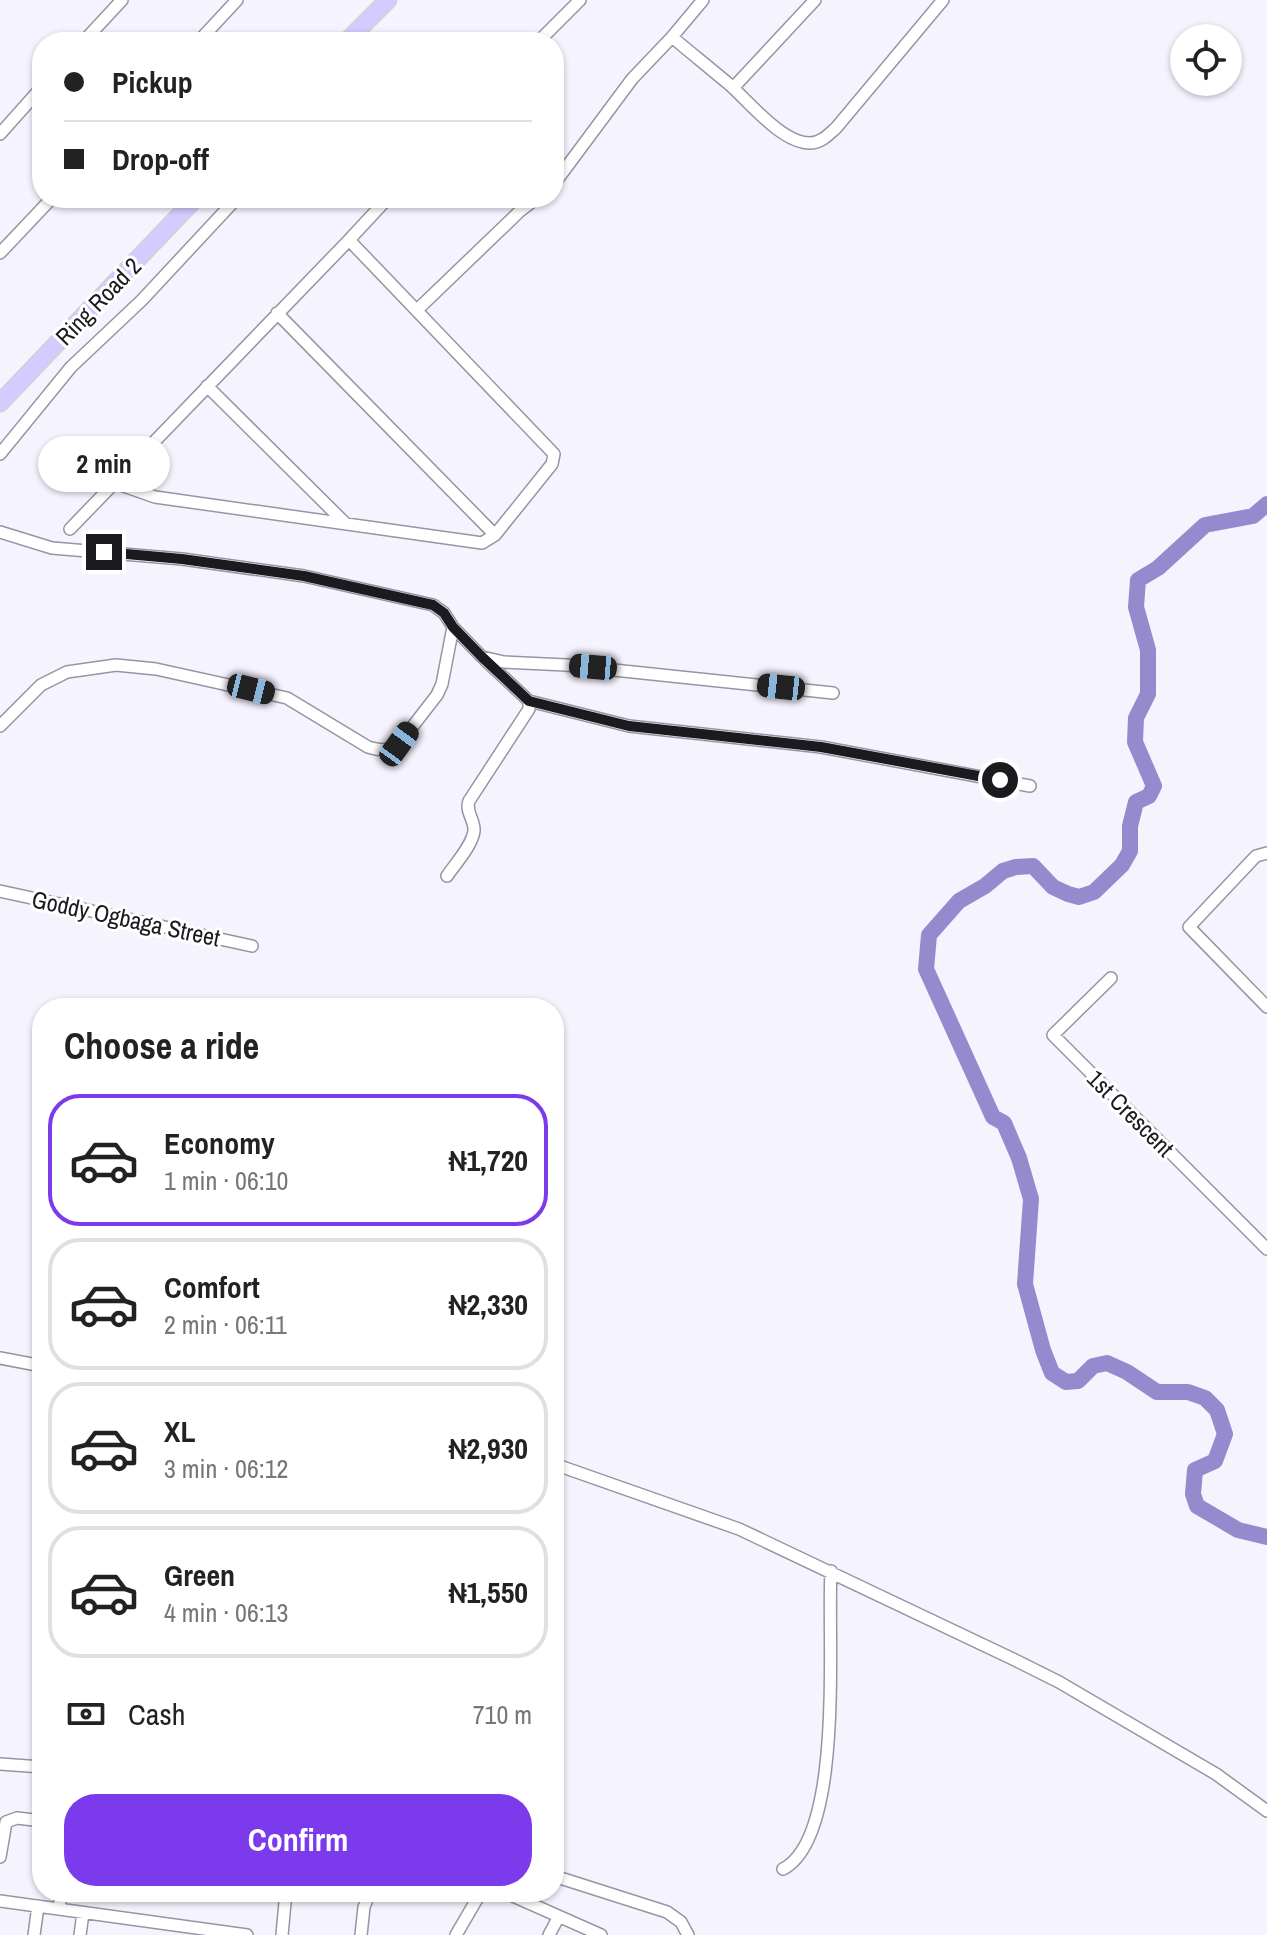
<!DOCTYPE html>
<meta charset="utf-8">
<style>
:root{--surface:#fff;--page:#f2f2f2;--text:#222;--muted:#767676;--line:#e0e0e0;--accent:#7c3aed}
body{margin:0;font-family:"Archivo Narrow",sans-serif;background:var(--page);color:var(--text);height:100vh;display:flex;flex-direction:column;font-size:30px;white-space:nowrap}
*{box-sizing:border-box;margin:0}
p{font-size:26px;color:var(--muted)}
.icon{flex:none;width:44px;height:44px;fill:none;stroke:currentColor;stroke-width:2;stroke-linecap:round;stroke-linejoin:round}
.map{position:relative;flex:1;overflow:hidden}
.side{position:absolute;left:32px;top:998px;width:532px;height:904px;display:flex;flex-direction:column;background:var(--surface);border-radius:32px;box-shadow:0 2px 6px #0004}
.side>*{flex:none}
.banner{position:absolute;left:32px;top:32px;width:532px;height:176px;border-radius:32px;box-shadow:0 2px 6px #0004;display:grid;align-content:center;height:176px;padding:0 32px;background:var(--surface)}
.buttons{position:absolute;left:1170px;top:24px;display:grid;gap:16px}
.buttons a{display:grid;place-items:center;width:72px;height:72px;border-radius:50%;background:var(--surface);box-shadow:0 2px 6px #0004;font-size:40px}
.end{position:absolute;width:36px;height:36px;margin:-18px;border:10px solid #1a1a1f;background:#fff;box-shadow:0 0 0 4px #fff}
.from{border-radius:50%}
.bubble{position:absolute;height:56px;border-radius:28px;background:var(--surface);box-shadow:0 2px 6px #0004;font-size:26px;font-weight:700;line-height:56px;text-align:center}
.car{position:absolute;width:24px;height:48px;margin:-24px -12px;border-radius:10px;box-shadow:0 0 6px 2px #0007;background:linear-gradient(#222 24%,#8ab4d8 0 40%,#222 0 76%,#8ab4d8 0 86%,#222 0)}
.banner b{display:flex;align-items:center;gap:28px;height:76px;font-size:30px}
.banner b+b{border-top:2px solid var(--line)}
.banner i{width:20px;height:20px;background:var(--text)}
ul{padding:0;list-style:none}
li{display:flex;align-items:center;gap:24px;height:132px;margin:0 16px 12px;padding:0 16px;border:4px solid var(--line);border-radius:32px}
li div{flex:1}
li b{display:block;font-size:30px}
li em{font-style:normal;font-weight:700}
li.active{border-color:var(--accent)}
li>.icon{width:72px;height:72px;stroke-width:1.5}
h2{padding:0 32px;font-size:36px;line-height:96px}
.pay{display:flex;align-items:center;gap:20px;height:88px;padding:0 32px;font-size:30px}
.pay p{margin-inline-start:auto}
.action{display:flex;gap:16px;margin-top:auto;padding:16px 32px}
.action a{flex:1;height:92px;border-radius:32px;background:var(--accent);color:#fff;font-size:32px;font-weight:700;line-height:92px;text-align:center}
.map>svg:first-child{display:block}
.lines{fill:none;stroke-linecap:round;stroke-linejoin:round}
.river{stroke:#968ace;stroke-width:16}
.street-casing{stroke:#9795a2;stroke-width:14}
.primary-casing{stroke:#d1d1d2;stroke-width:19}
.street{stroke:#fff;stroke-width:11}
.primary{stroke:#d4cbff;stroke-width:16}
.route{stroke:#1a1a1f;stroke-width:10}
.labels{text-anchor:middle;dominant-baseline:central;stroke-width:6;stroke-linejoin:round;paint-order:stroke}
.street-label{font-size:24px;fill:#1a1a1f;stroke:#fff}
</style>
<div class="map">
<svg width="1267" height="1935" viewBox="0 0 1267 1935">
<rect width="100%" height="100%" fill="#f4f3fe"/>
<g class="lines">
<path class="river" d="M1267,504L1253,516L1205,525L1158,568L1138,580L1136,607L1148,650V694L1136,718L1135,742L1154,786L1149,796L1136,802L1130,826V851L1122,865L1094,892L1079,897L1068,894L1053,887L1033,866L1016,867L1003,871L985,886L959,901L929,935L926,969L993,1117L1004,1123L1019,1158L1031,1199L1025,1284L1043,1350L1052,1373L1066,1382L1078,1381L1093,1366L1107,1363L1127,1372L1157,1392H1188L1205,1398L1217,1410L1225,1434L1215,1461L1195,1470L1193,1494L1197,1506L1238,1530L1267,1537"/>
<defs>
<path id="street" d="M672,37L703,0
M83,42L122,0
M198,42L237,0
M538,42L580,0
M733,88L815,0
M0,134L42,87
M554,184L632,79L672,37C691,53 711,69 730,85C750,103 782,143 810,143C821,143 828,135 836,128L943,0
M349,240L388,198
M0,253L52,198
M417,310L520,211L537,198
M277,313L495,535
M207,386L345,523
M0,454L71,367L142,300L237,198
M70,529L349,240L554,454L552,464L495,535L482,543L155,497L115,483
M0,532L52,548L182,559L304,576L433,605L444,613L453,627L482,657L504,662L566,665L833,693
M529,701L629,726L821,747L1030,786
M0,726L41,685L67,672L116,665L156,669L287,698L368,747C381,751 388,751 399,744L437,695L442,684L453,627
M1267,853L1256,856L1189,927L1267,1007
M447,876C455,864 472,846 474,831C475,820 465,812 469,801L529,709V701L485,660
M0,891L252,946
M1111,978L1053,1035L1267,1249
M0,1358L42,1366
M554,1464L739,1529L1015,1660L1059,1682L1216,1774L1267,1811
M0,1764L42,1767
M0,1857L6,1822L17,1818L42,1821
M783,1869C845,1837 827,1634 831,1571
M554,1876L667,1912L681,1922L688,1935
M504,1892L601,1935
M0,1901L247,1935
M59,1909L61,1892
M34,1935L38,1906
M80,1935L83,1913
M282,1935L286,1892
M361,1935L364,1907L370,1892
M456,1935L481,1892
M549,1935L558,1918"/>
<path id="primary" d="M346,42L388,0
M0,403L196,198"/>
</defs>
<use href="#street" class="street-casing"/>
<use href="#primary" class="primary-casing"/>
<use href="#street" class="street"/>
<use href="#primary" class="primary"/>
</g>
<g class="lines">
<path class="route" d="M104,552L182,559L304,576L433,605L444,613L453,627L482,657L529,701L629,726L821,747L1000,780"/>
</g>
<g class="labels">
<g class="street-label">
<text transform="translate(98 301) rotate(-46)">Ring Road 2</text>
<text transform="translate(126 918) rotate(12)">Goddy Ogbaga Street</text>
<text transform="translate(1131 1113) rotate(45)">1st Crescent</text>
</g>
</g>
</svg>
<div class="buttons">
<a><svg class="icon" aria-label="locate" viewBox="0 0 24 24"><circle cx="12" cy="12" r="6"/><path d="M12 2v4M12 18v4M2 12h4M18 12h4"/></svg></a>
</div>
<i class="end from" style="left:1000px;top:780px"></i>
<i class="end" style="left:104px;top:552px"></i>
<div class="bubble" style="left:38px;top:436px;width:132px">2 min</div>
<i class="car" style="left:593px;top:667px;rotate:275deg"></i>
<i class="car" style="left:781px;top:687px;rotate:276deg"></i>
<i class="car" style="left:251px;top:689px;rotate:104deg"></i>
<i class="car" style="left:399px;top:744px;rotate:36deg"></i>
<div class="banner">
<b><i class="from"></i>Pickup</b>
<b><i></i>Drop-off</b>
</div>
<section class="side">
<h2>Choose a ride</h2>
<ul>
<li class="active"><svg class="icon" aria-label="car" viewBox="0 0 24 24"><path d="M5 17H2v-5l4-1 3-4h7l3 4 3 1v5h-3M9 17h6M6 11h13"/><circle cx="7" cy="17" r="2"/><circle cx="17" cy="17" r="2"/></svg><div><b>Economy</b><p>1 min · 06:10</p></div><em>₦1,720</em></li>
<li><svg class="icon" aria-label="car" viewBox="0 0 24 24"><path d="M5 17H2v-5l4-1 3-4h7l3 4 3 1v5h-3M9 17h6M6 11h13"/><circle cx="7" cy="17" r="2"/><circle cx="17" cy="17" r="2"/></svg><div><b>Comfort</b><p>2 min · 06:11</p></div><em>₦2,330</em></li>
<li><svg class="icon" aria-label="car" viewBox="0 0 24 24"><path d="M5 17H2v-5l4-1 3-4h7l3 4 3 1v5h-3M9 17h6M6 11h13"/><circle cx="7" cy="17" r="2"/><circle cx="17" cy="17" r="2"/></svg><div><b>XL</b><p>3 min · 06:12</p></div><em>₦2,930</em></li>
<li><svg class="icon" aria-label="car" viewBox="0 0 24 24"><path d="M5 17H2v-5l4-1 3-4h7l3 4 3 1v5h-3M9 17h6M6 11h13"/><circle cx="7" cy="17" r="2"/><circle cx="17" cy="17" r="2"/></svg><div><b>Green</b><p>4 min · 06:13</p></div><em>₦1,550</em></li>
</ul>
<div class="pay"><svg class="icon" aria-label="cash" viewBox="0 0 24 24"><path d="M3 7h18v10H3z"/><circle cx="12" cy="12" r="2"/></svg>Cash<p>710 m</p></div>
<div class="action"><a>Confirm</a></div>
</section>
</div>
